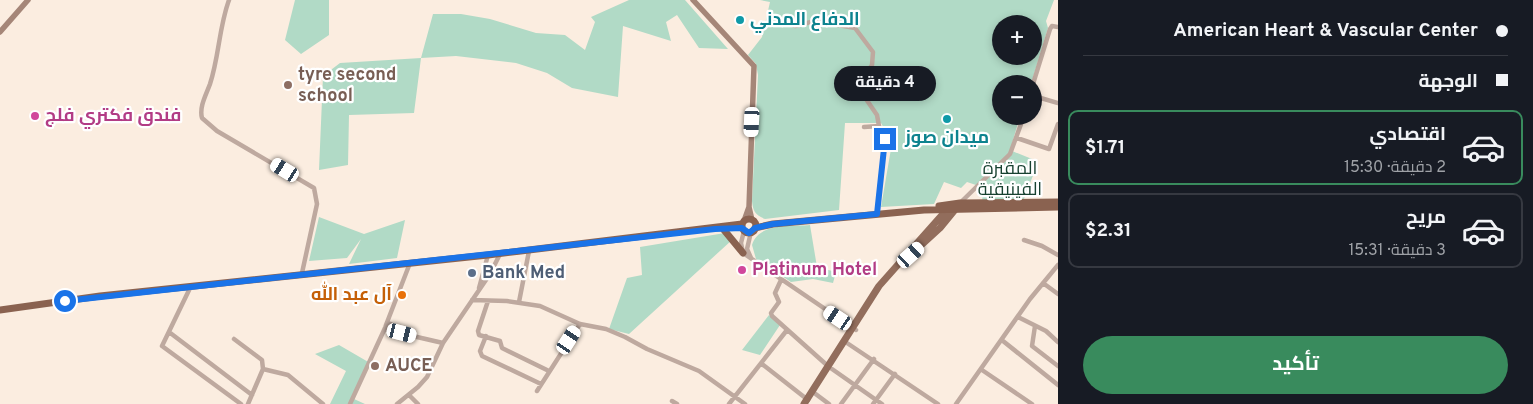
<!DOCTYPE html>
<html lang="ar">
<meta charset="utf-8">
<style>
:root{--surface:#171b24;--page:#20242c;--text:#f1f3f6;--muted:#9ea1a6;--line:#363941;--accent:#398b5d}
body{margin:0;font-family:Overpass,Cairo,sans-serif;background:var(--page);color:var(--text);direction:rtl;height:100vh;display:flex;flex-direction:column;font-size:19px;white-space:nowrap}
*{box-sizing:border-box;margin:0}
p{font-size:16px;color:var(--muted)}
.icon{flex:none;width:28px;height:28px;fill:none;stroke:currentColor;stroke-width:2;stroke-linecap:round;stroke-linejoin:round}
.map{position:relative;flex:1;overflow:hidden;direction:ltr}
.panel{display:flex;flex-direction:column;background:var(--surface);width:475px}
.panel>*{flex:none}
.banner{display:grid;align-content:center;height:110px;padding:0 25px;background:var(--surface)}
.controls{position:absolute;left:992px;top:15px;display:grid;gap:10px}
.controls a{display:grid;place-items:center;width:50px;height:50px;border-radius:50%;background:var(--surface);box-shadow:0 2px 8px #0003;font-size:25px}
.end{position:absolute;width:22px;height:22px;margin:-11px;border:6px solid #1a73e8;background:#fff;box-shadow:0 0 0 2px #fff}
.from{border-radius:50%}
.bubble{position:absolute;height:35px;border-radius:18px;background:var(--surface);box-shadow:0 2px 8px #0003;font-size:16px;font-weight:700;line-height:35px;text-align:center;direction:rtl}
.car{position:absolute;width:15px;height:30px;margin:-15px -8px;border-radius:6px;box-shadow:0 0 4px 1px #0007;background:linear-gradient(#fff 24%,#345 0 40%,#fff 0 76%,#345 0 86%,#fff 0)}
.banner b{display:flex;align-items:center;gap:18px;height:48px;font-size:19px}
.banner b+b{border-top:1px solid var(--line)}
.banner i{width:12px;height:12px;background:var(--text)}
ul{padding:0;list-style:none}
li{display:flex;align-items:center;gap:15px;height:75px;margin:0 10px 8px;padding:0 15px;border:2px solid var(--line);border-radius:10px}
li div{flex:1}
li b{display:block;font-size:19px}
li em{font-style:normal;font-weight:700}
li.current{border-color:var(--accent)}
li>.icon{width:45px;height:45px;stroke-width:1.5}
.primary-button{display:flex;gap:10px;margin-top:auto;padding:10px 25px}
.primary-button a{flex:1;height:58px;border-radius:30px;background:var(--accent);color:#fff;font-size:20px;font-weight:700;line-height:58px;text-align:center}
main{display:flex;flex:1;min-height:0}
.map>svg:first-child{display:block}
.green{fill:#b1dac6;fill-rule:evenodd}
.lines{fill:none;stroke-linecap:round;stroke-linejoin:round}
.minor{stroke:#bea99f;stroke-width:4.5}
.secondary{stroke:#a58678;stroke-width:5.5}
.primary{stroke:#926d5c;stroke-width:7}
.trunk{stroke:#8a6250;stroke-width:7}
.route{stroke:#1a73e8;stroke-width:6}
.culture-dot{fill:#0f9aa8;stroke:#fff;stroke-width:2}
.education-dot{fill:#8d6e63;stroke:#fff;stroke-width:2}
.hotel-dot{fill:#d1479c;stroke:#fff;stroke-width:2}
.service-dot{fill:#5c6f8a;stroke:#fff;stroke-width:2}
.food-dot{fill:#e8710a;stroke:#fff;stroke-width:2}
.labels{text-anchor:middle;dominant-baseline:central;stroke-width:4.5;stroke-linejoin:round;paint-order:stroke}
.culture-label{font-size:18px;font-weight:bold;fill:#0d838f;stroke:#fff;text-anchor:start}
.education-label{font-size:18px;font-weight:bold;fill:#785e54;stroke:#fff;text-anchor:start}
.hotel-label{font-size:18px;font-weight:bold;fill:#b23c85;stroke:#fff;text-anchor:start}
.park-label{font-size:18px;fill:#174130;stroke:#fff}
.service-label{font-size:18px;font-weight:bold;fill:#4e5e75;stroke:#fff;text-anchor:start}
.food-label{font-size:18px;font-weight:bold;fill:#c56008;stroke:#fff;text-anchor:end}
</style>
<main>
<section class="panel">
<div class="banner">
<b><i class="from"></i>American Heart &amp; Vascular Center</b>
<b><i></i>الوجهة</b>
</div>
<ul>
<li class="current"><svg class="icon" aria-label="car" viewBox="0 0 24 24"><path d="M5 17H2v-5l4-1 3-4h7l3 4 3 1v5h-3M9 17h6M6 11h13"/><circle cx="7" cy="17" r="2"/><circle cx="17" cy="17" r="2"/></svg><div><b>اقتصادي</b><p>2 دقيقة · 15:30</p></div><em>$1.71</em></li>
<li><svg class="icon" aria-label="car" viewBox="0 0 24 24"><path d="M5 17H2v-5l4-1 3-4h7l3 4 3 1v5h-3M9 17h6M6 11h13"/><circle cx="7" cy="17" r="2"/><circle cx="17" cy="17" r="2"/></svg><div><b>مريح</b><p>3 دقيقة · 15:31</p></div><em>$2.31</em></li>
</ul>
<div class="primary-button"><a>تأكيد</a></div>
</section>
<div class="map">
<svg width="1058" height="404" viewBox="0 0 1058 404">
<rect width="100%" height="100%" fill="#fbede0"/>
<path class="green" d="M295,0H329V35L301,54L285,40Z
M629,0H685L728,49L699,48L677,15L666,22L671,41L623,26L618,97L572,88L547,73L516,63L456,56L421,58L414,113L349,115L348,165L319,170L323,76L340,63L421,58L433,14H461L490,19L536,33L565,35L585,50L595,22L591,17Z
M760,0H1054L1046,21L1048,28L1031,84H1001V116H1020L1011,147L1012,151L1032,159L1037,165L1024,199L982,202L983,192L976,185L967,182L961,188L944,182L934,204L881,207L892,143L881,123H845L839,210L765,219C755,215 753,211 752,201L758,75L756,64L748,55L762,37L770,2ZM1001,24H1034V56H1001Z
M319,217L364,234L405,220L397,258L349,264L361,239L347,258L309,261Z
M810,225L817,267L836,272L833,283L813,279L791,282L756,259L752,245C759,222 791,227 810,225Z
M725,233L732,240L629,334L609,329L627,278L642,275L640,247Z
M769,315L780,325L760,355L742,350Z
M339,345L370,363L354,399L365,404H330L346,371L315,354Z"/>
<g class="lines">
<path class="minor" d="M229,0C219,27 219,57 210,84C206,95 199,107 202,118L217,131L314,188L317,204L302,273
M788,23L795,26L815,21L855,28L873,52L872,65L857,86L877,115L879,126L885,139L877,213
M1033,84L1050,29L1052,26L1058,27
M1034,96L1058,103
M864,127L879,126
M1017,138L1049,149L1058,124
M960,203L1010,154L1024,116
M744,231L741,243L743,253L856,330
M751,232L747,249L751,258
M1024,240L1042,246L1058,255
M781,280L775,293L779,302L771,313L772,316L829,367
M1043,283L1058,294
M191,286L162,346L241,404
M479,288L488,255
M472,300L507,301L540,306L580,324L606,329L625,337L647,349L699,371L745,404
M488,301L478,331L479,335L500,341L502,348L549,371
M519,302L529,251
M1018,317L1046,331L1058,342
M385.5 327a3.5 3.5 0 1 1 7 0a3.5 3.5 0 1 1-7 0Z
M386,325L410,263
M1035,326L1032,346L1058,366
M391,331L443,343
M169,332L252,395
M486,336L480,351L482,356L541,384
M234,339L262,360L263,369L248,404
M1003,341L1058,385
M847,343L938,404
M762,364L808,400
M263,369L288,375L323,404
M832,369L882,404
M982,370L1032,404
M537,391L580,324
M813,392L829,404
M409,395L418,404
M672,401L677,404
M350,404L385,328
M397,404L418,387L427,377L443,343L490,274L500,254
M729,404L787,330
M841,404L874,359
M873,404L895,374
M956,404L1030,299L1058,265"/>
<path class="secondary" d="M693,0L754,66L749,207L744,221
M0,32L28,0
M749,207L752,220"/>
<path class="primary" d="M917,249L940,228L958,206
M804,404L879,286L950,206"/>
<path class="trunk" d="M939,206L960,203L1058,202
M742 226a7 7 0 1 1 14 0a7 7 0 1 1-14 0Z
M755,228L773,224L924,210L1058,207
M724,230L743,253
M0,310L100,296L488,255L742,224"/>
</g>
<g class="lines">
<path class="route" d="M65,301L715,229L742,228L749,233L755,228L773,224L877,214L885,139"/>
</g>
<g class="culture-dot">
<circle cx="740" cy="20" r="5"/>
<circle cx="947" cy="119" r="5"/>
</g>
<g class="education-dot">
<circle cx="288" cy="85" r="5"/>
<circle cx="375" cy="366" r="5"/>
</g>
<g class="hotel-dot">
<circle cx="35" cy="116" r="5"/>
<circle cx="742" cy="270" r="5"/>
</g>
<circle class="service-dot" cx="472" cy="273" r="5"/>
<circle class="food-dot" cx="402" cy="295" r="5"/>
<g class="labels">
<g class="culture-label">
<text x="750" y="20">الدفاع المدني</text>
<text x="947" y="138" text-anchor="middle">ميدان صوز</text>
</g>
<g class="education-label">
<text x="298" y="75">tyre second<tspan x="298" dy="21">school</tspan></text>
<text x="385" y="366">AUCE</text>
</g>
<g class="hotel-label">
<text x="45" y="116">فندق فكتري فلج</text>
<text x="752" y="270">Platinum Hotel</text>
</g>
<g class="park-label">
<text x="1010" y="169">المقبرة<tspan x="1010" dy="21">الفينيقية</tspan></text>
</g>
<g class="service-label">
<text x="482" y="273">Bank Med</text>
</g>
<g class="food-label">
<text x="392" y="295">آل عبد الله</text>
</g>
</g>
</svg>
<div class="controls">
<a>+</a>
<a>−</a>
</div>
<i class="end from" style="left:65px;top:301px"></i>
<i class="end" style="left:885px;top:139px"></i>
<div class="bubble" style="left:834px;top:66px;width:102px">4 دقيقة</div>
<i class="car" style="left:752px;top:122px;rotate:183deg"></i>
<i class="car" style="left:285px;top:170px;rotate:301deg"></i>
<i class="car" style="left:911px;top:255px;rotate:48deg"></i>
<i class="car" style="left:838px;top:318px;rotate:304deg"></i>
<i class="car" style="left:402px;top:333px;rotate:104deg"></i>
<i class="car" style="left:569px;top:340px;rotate:33deg"></i>
</div>
</main>
